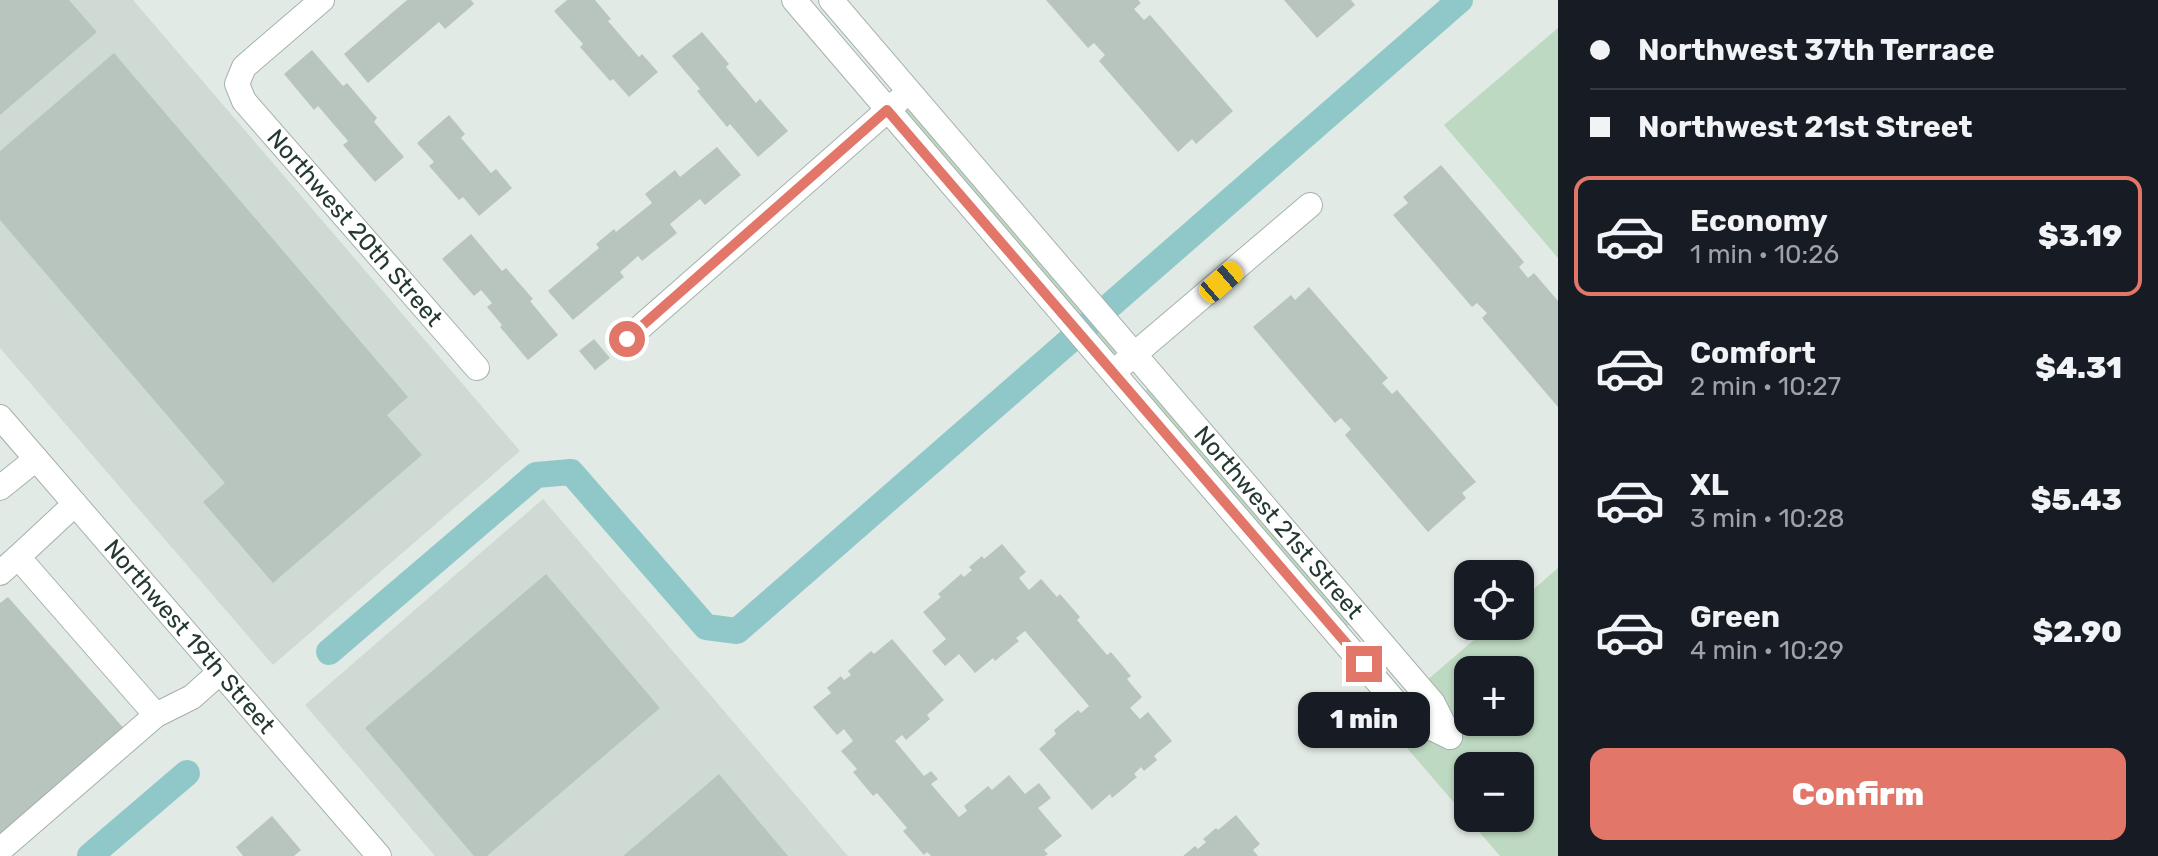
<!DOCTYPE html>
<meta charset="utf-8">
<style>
:root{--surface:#171b24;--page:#242831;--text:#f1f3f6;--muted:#9ea1a6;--line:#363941;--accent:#e17669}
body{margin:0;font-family:Rubik,sans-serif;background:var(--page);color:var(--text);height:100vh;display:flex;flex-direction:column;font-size:30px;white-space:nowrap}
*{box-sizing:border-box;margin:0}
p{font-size:26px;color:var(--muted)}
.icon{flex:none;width:44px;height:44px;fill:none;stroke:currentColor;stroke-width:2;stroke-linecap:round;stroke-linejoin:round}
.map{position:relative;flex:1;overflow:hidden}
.side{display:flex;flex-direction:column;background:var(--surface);width:600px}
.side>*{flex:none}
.hud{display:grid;align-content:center;height:176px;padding:0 32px;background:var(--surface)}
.fabs{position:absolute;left:1454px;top:560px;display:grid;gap:16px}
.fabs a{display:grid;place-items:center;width:80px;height:80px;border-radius:16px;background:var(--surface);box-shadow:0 2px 6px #0004;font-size:40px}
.end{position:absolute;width:36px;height:36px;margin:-18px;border:10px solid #e17669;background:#fff;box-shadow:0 0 0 4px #fff}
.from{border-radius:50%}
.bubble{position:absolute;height:56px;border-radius:16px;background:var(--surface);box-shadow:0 2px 6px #0004;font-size:26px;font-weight:800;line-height:56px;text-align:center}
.car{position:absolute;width:24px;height:48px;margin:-24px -12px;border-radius:10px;box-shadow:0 0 6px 2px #0007;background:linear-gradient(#f5c518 24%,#345 0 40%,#f5c518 0 76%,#345 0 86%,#f5c518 0)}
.hud b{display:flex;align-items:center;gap:28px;height:76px;font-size:30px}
.hud b+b{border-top:2px solid var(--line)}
.hud i{width:20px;height:20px;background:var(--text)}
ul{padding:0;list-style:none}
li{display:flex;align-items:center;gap:24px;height:120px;margin:0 16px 12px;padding:0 16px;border:4px solid transparent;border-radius:16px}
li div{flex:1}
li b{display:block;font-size:30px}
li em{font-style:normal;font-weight:800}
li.active{border-color:var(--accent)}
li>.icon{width:72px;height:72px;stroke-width:1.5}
.primary-button{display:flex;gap:16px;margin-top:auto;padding:16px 32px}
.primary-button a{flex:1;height:92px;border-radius:16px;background:var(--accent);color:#fff;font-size:32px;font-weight:800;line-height:92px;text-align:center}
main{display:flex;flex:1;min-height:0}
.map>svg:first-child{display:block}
.built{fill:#d0dad4}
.green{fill:#bdd9c1;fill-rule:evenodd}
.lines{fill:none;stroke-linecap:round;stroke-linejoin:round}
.canal{stroke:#90c8c9;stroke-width:26}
.building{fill:#b8c5be}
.minor-casing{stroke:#a5b1ab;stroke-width:26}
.minor{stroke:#fff;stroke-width:24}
.route{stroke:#e17669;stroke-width:10}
.labels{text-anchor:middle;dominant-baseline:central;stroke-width:8;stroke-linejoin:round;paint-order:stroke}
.street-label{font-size:24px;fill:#243931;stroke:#f2f7f4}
</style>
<main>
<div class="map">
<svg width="1558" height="856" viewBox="0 0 1558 856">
<rect width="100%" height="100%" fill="#e2eae5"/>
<path class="built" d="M0,0H133L520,451L273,665L0,348Z
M543,499L689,670L848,856H435L305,705Z"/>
<path class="green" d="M1558,28V258L1444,125Z
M908,108L914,110L1116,346V352L1113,355L904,112Z
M1148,388L1350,624L1346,627L1144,392Z
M1558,568V856H1500L1382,719L1490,626H1520V601ZM1468,670H1520V722H1468ZM1468,766H1520V818H1468Z"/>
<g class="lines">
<path class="canal" d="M329,652L536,475L571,472L706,627L737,631L1460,0
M90,856L187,773"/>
</g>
<path class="building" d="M0,0H69L97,32L0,115Z
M407,0H471L474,4L445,29L439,22L368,83L344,54Z
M567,0H595L611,19L608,21L639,57L642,54L658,72L629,97L613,79L610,81L580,47L583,44L554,11Z
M1046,0H1138L1141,3L1134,9L1144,20L1150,15L1233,111L1196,144L1192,139L1178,152L1099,61L1105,55L1094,43L1088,48Z
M1284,0H1351L1355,5L1317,38Z
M702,32L729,64L726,67L756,103L760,99L788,131L758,157L730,124L727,127L697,91L700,89L672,56Z
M312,50L343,86L347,83L377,118L374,122L404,157L375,182L343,145L348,141L318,106L314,110L284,74Z
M114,53L408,397L387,415L422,455L273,583L203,502L225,483L0,220V151Z
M449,115L465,134L461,138L491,173L496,169L512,188L479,216L463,197L459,200L429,166L434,162L417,143Z
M717,147L741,175L705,205L700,199L670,224L677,233L642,261L638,256L620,272L624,277L573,320L548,291L599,248L596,244L614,229L616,232L652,203L645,194L675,170L680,177Z
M1441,165L1524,262L1519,267L1528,278L1534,273L1558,301V407L1482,318L1487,313L1477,303L1472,307L1393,215L1408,203L1403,197Z
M471,234L502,271L506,268L533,299L530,301L558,335L528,360L500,327L502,325L487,307L492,303L481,290L474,296L442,259Z
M1309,287L1388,378L1382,383L1392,394L1397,390L1476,482L1462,493L1466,498L1428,532L1345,435L1351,429L1341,418L1335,423L1253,327L1291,295L1295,300Z
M594,339L610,358L595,370L579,351Z
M1002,544L1026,572L1019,578L1029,590L1041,579L1057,597L1060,594L1080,617L1077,620L1107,655L1111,652L1131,676L1127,679L1142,697L1130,708L1140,719L1148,712L1172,741L1154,756L1157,760L1144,771L1141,767L1134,774L1137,777L1112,798L1110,794L1092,810L1039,749L1056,734L1054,730L1078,710L1081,713L1089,706L1025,631L1016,638L1019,641L995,661L993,658L975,673L959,654L945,666L932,651L946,639L923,612L941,597L938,594L961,574L964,577L972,570L969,567L982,556L984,559Z
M546,574L660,708L487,856H474L365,728Z
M8,597L127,732L0,836V603Z
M892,639L944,700L927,715L930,719L906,740L902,735L895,741L924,776L931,771L938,779L931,784L959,817L967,811L964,806L988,786L992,790L1009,775L1025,794L1039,783L1051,798L1038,808L1062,836L1044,850L1048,854L1045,856H931L927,852L924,855L903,831L907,828L877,793L873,796L853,772L857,769L841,751L853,741L844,729L837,735L813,707L831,693L827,688L841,676L844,680L851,675L848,671L871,651L874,654Z
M719,774L788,856H623Z
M1236,815L1260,844L1253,850L1258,856H1183L1195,846L1198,849L1206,842L1203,839L1216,828L1218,830Z
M272,816L301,850L294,856H243L236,847Z"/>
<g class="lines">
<defs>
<g id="minor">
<path id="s1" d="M322,0L244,67L237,84L244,101L477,368"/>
<path d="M794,0L1403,711L1413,719L1450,737"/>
<path id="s2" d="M831,0L1433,703L1450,737"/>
<path d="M627,339L898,101"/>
<path d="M1123,364L1310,205"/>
<path id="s3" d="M0,417L379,856"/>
<path d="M0,488L36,459"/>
<path d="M75,504L18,557L156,715"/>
<path d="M0,573L18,557"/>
<path d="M0,850L156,715L192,697L220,672"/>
</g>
</defs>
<use href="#minor" class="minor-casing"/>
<use href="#minor" class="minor"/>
</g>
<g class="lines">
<path class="route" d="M627,339L887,110L1364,664"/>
</g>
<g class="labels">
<g class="street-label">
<text stroke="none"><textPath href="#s1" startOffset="308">Northwest 20th Street</textPath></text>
<text stroke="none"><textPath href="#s2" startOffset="688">Northwest 21st Street</textPath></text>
<text stroke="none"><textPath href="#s3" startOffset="290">Northwest 19th Street</textPath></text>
</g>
</g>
</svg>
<div class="fabs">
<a><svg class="icon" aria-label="locate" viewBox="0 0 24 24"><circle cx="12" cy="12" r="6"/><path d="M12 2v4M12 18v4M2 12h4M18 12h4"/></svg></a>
<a>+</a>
<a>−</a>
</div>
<i class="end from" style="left:627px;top:339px"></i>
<i class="end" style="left:1364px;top:664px"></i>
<div class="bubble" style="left:1298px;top:692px;width:132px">1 min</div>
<i class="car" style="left:1221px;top:282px;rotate:49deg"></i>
</div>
<section class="side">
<div class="hud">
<b><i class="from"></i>Northwest 37th Terrace</b>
<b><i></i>Northwest 21st Street</b>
</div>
<ul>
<li class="active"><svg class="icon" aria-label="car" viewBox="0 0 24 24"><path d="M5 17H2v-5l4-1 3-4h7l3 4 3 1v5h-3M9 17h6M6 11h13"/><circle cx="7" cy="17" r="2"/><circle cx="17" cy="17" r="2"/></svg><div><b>Economy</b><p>1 min · 10:26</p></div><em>$3.19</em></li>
<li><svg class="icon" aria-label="car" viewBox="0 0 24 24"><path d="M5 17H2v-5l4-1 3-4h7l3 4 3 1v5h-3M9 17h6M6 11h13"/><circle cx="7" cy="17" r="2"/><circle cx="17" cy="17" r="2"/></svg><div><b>Comfort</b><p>2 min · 10:27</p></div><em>$4.31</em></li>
<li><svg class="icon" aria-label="car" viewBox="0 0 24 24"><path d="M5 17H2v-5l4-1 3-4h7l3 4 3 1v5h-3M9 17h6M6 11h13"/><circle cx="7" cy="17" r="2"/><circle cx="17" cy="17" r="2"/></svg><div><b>XL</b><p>3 min · 10:28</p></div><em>$5.43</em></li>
<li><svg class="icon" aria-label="car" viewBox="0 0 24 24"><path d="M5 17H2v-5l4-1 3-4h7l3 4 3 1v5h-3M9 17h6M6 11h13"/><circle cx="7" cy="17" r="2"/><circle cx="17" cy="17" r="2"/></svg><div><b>Green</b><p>4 min · 10:29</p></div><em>$2.90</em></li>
</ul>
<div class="primary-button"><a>Confirm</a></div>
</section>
</main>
